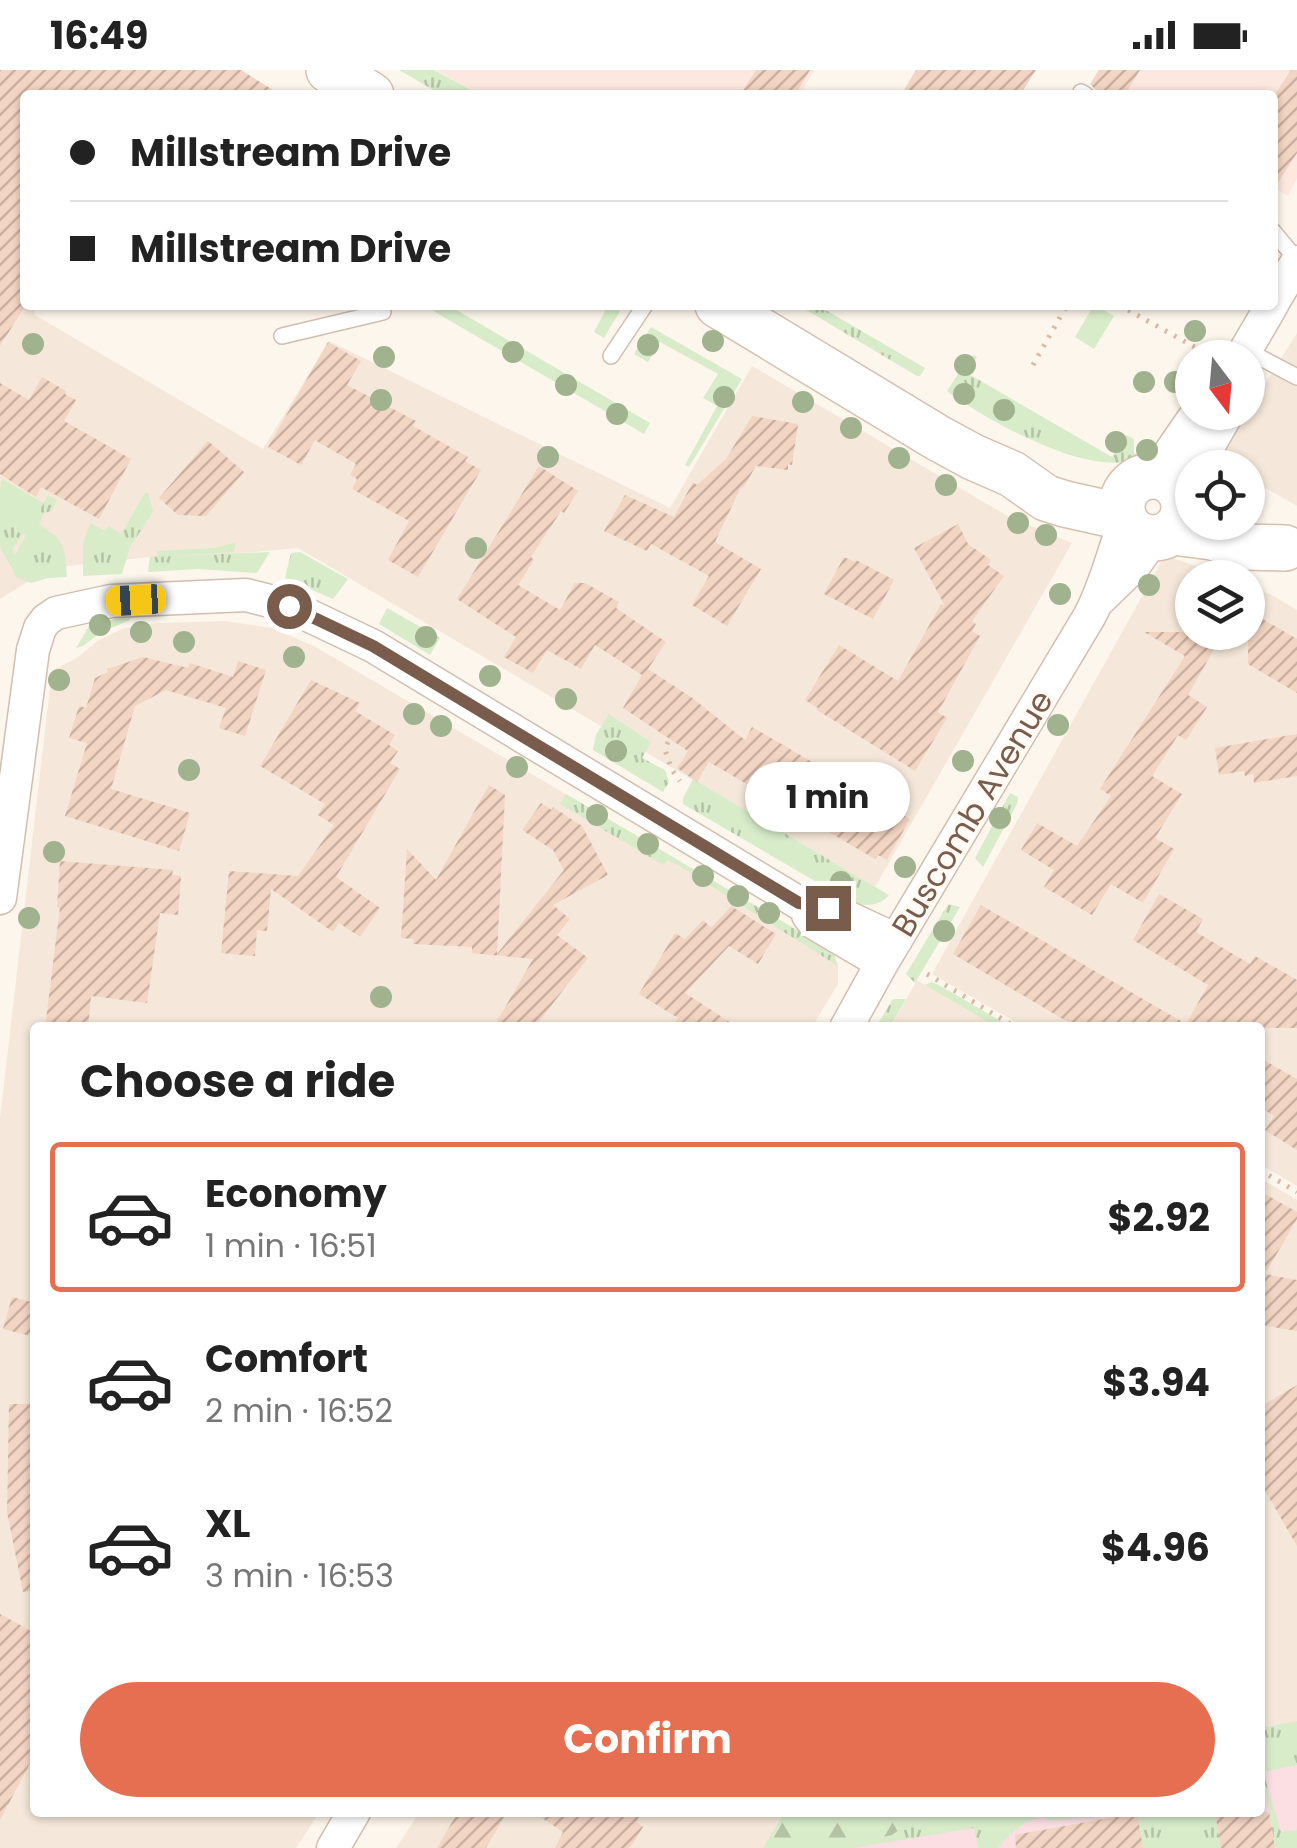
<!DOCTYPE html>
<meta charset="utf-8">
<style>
:root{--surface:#fff;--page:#f6f6f6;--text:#222;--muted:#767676;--line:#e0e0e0;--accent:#e76f51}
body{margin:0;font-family:Poppins,sans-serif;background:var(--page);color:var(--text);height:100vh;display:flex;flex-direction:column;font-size:38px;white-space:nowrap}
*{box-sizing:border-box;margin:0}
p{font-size:32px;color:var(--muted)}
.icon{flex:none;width:55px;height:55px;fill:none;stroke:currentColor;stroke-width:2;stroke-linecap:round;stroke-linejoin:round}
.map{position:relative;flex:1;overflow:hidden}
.drawer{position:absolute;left:30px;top:952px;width:1235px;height:795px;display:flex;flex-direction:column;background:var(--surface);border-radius:10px;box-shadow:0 2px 8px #0004}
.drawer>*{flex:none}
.guide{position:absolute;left:20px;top:20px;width:1258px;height:220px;border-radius:10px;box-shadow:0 2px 8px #0004;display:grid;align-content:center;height:220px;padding:0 50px;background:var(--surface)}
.needle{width:65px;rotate:164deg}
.buttons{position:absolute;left:1175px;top:270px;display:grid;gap:20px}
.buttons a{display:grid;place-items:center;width:90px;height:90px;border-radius:50%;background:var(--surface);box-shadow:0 2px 8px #0004;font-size:50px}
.end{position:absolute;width:45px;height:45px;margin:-22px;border:12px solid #7a5c4d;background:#fff;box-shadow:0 0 0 5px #fff}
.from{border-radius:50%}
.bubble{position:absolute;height:70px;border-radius:35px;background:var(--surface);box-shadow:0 2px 8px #0004;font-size:32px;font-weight:700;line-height:70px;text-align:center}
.car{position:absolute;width:30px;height:60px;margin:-30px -15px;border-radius:12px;box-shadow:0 0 8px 2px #0007;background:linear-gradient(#f5c518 24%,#345 0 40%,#f5c518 0 76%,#345 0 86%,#f5c518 0)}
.guide b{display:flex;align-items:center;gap:35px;height:95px;font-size:38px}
.guide b+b{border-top:2px solid var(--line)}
.guide i{width:25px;height:25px;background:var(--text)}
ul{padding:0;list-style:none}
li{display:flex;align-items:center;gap:30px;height:150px;margin:0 20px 15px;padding:0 30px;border:5px solid transparent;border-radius:10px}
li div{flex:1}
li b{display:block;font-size:38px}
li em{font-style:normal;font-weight:700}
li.current{border-color:var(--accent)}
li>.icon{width:90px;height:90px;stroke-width:1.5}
h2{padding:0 50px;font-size:45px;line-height:120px}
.primary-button{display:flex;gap:20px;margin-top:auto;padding:20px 50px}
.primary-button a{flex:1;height:115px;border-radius:60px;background:var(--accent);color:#fff;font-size:40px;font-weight:700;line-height:115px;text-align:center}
.status{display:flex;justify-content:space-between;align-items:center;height:70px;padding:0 50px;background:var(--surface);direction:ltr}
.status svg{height:28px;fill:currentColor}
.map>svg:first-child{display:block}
.residential{fill:#f5e8da}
.commercial{fill:#fde8e0}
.medical{fill:#fbdfe3}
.grass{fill:url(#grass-tufts)}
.forest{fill:url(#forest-firs)}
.garden{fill:#d8ecc9}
.building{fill:url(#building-hatch)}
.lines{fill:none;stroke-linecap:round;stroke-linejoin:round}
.service-casing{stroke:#d1beb0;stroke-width:18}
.minor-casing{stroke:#d1beb0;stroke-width:35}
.secondary-casing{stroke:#d6c0b0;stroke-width:48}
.path{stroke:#d9b8a5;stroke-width:5;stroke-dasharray:2.5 8;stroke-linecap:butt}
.service{stroke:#fff;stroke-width:15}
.minor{stroke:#fff;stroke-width:32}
.secondary{stroke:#fff;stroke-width:45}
.tree{fill:#a0b28e}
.route{stroke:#7a5c4d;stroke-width:12}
.labels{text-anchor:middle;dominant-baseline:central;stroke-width:8;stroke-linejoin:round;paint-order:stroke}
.street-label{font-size:32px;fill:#7a5c4d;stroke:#fffaf3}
</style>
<div class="status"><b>16:49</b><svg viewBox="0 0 49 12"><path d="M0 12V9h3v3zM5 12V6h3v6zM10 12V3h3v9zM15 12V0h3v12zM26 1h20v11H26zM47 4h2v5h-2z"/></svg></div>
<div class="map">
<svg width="1297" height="1778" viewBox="0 0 1297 1778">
<defs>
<pattern id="grass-tufts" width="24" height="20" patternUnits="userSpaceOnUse" patternTransform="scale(2.5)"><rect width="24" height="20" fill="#d8ecc9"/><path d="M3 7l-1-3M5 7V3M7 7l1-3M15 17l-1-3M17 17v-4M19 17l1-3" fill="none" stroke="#b4c2a5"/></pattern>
<pattern id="forest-firs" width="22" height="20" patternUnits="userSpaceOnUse" patternTransform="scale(2.5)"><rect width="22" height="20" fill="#d8ecc9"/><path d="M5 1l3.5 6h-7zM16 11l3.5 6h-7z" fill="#b4c2a5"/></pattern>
<pattern id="building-hatch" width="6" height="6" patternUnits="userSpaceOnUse" patternTransform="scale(2.5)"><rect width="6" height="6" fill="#f3d5c3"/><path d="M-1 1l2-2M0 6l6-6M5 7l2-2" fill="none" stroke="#cab0a1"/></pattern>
</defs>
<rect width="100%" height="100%" fill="#fdf6ec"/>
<path class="residential" d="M0,226L23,239L34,235L35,245L263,379L329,271L670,438L752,296L1011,448L1072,473L875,817L298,478L176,489L150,487L50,498L0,529Z
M1297,263V436L1248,408V398L1229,397L1217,390Z
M1165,485L1225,507L1192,508V562H1248V516L1270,524L1297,540V1116L1260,1094V958L1024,957L932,904Z
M225,551L271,558L314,576L824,876L834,885L838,896V914L812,957L35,958V1742L319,1743L296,1778H0V1048L51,609L57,598L77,588L99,570L124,558L157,553Z
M917,910L996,957L890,958Z
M1260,1108L1297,1130V1651L1260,1658Z
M419,1743H784L763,1778H396Z"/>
<path class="commercial" d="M435,0H814L800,25H479Z
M1099,0H1297V109L1288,126L1273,117L1272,25H1118L1093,10Z"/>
<path class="medical" d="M1297,1651V1778H763L784,1743L1260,1742V1658Z"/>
<path class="grass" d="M399,0H434L480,25H442Z
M798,235H817L925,298L920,306H917Z
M974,285L977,287L967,303L1112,387L1126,365L1134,369V383L1139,387C1095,412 984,349 947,321L968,288Z
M0,418L30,436L14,460L23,464L12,480L15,485L48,425L57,430L52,441L44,443L39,454C65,471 65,477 67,507L48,508L31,513L17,508L0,477Z
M145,423H148L153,442L130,477L122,504L83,506V474L90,453L105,461L109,456L121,464Z
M270,482L257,503L198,499L149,502L148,500L150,487Z
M300,482L348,509L333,529L285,508L291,483Z
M387,538L440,568L430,585L379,554Z
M130,546V550L100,563L83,576L76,578L89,556L93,554Z
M609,644L651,672L642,688L665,700L669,712L663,722L593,680L596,665Z
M693,709L875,817L889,825C879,837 863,837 849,831L683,734V728Z
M1010,723L1018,727L1017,734L983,797L975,788Z
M566,724L824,876L834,885L838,896L676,794L668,790L663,795L560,734Z
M948,834L960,837L915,913L906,904Z
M931,912L939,915L1011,957H996L925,915Z
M893,929H906L890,957H876Z
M1297,1651V1695L1263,1702L1281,1762L1297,1760V1778H1275L1263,1702H1260V1658Z
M975,1742L1068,1743L1072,1748L1091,1742L1215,1743L1221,1778H1143L1137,1744C1107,1748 1078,1747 1049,1751L1044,1746C1024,1751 1011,1761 998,1778H978L974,1758L853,1778H839L892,1765L906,1755L926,1748L930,1743L971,1746Z"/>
<path class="forest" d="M784,1743V1742L975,1743C957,1758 948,1754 930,1743L926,1748L906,1755L892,1765L839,1778H763Z"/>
<path class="garden" d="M423,235H448L650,353L644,364Z
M596,235H610L620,241L604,268L594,262L605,241Z
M1094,235L1114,246L1094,279L1075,267Z
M651,257L742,309L689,397L685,395L717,336L703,328L718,304L660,272L648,292L634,284Z
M2,409L43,433L27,465L14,461L29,436L0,418Z
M236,472L234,482L157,487V481L216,478Z"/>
<path class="building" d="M0,0H241L281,25H25V236L0,276Z
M756,0H810L795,25H740Z
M916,0H1036L1020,25H901Z
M1099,0H1140L1125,25H1097L1095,19L1090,14Z
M1291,0H1297V83L1272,122V29Z
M328,272L361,291L347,315L416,351L413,356L468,387L465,391L481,400L418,507L388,490L409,451L352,419L357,409L350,405L356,394L315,370L301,395L268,377Z
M42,307L66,321L65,324L76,330L64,351L131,389L99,449L41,417L36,427L0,404V313L29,330Z
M752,346L798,354L792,395L788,394V400L756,396L743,418L741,417L715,472L761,499L727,556L692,535L709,506L651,474L647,481L604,461L625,425L674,447L693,412L697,415L726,389Z
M208,371L244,402L206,446L178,445L159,428Z
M539,396L578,421L564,443L561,441L531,487L534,490L518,515L560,540L575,513H585L619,532L616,538L666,572L648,599L691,627L745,670L752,657L910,749L887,790L878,785L875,789L709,692L697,712L677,698L688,681L623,638L642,605L595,575L581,599L547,580L533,603L504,587L516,567L457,529Z
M958,454L968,474L991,490L988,495L1004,506L972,551L976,554L972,561L980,566L938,642L947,648L915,701L817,640L818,638L805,630L839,575L898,611L941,534L945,536L914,478Z
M844,487L855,492L856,490L894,510L873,549L824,524Z
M1248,544L1253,547L1254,544L1297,569V623L1248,594Z
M1144,562H1224L1188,625L1207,637L1186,670L1178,665L1152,706L1182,724L1155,768L1174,779L1143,833L1111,814L1092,845L1044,817L1054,800L1021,780L1037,753L1077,776L1111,726L1100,719L1185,586Z
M143,587L188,598L190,593L233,607L238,591L266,600L245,666L219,658L226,638L166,620L135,636L111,719L190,743L179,781L65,746L87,673L69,668L79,636L86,638L95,608L108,602L107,599Z
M311,610L360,633L355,641L395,665L389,675L398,681L390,693L400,699L336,807L380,838L360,867L339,853L333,862L271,819L267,861L257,860L255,886L221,883L229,801L298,806L334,755L318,745L325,734L260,696Z
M1297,664V706L1254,713L1253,704L1245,706L1244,701L1219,705L1215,678Z
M489,715L505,725L497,884L564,800L553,780L522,760L541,733L552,740L553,737L582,756L608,805L553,835L570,849L557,865L588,888L534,958H493L533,889L472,883V877L413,874L414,869L401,868L407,779L436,810Z
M60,791L173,800L172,805L181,806L178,845L160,843L147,933L91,926L88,958H45L60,837H57Z
M1159,824L1203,849L1196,862L1250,894L1255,886L1297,910V958H1078L953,884L981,835L1186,954L1208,915L1133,870Z
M731,836L776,864L758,894L729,876L685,923L739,958H672L678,948L639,924L675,863L685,869L703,850L711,858Z
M1260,988L1297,1009V1080L1265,1060L1274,1046L1260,1037Z
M1260,1121L1297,1142V1149L1265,1204L1297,1210V1261L1260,1255Z
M12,1227L35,1233V1267L3,1259Z
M1297,1315V1476L1260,1412V1337Z
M9,1334H35V1520L23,1522L7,1442Z
M0,1544L35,1563V1684L0,1750Z
M458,1742H507L486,1778H437Z
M533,1742H642L636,1752L643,1757L630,1778H555L563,1762Z
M1215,1742H1269L1275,1778H1221Z
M1137,1743L1143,1778H1016L1015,1765Z"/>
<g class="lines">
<defs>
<path id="service" d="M1081,22L1086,25
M1272,160L1297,190
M282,266L383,242
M1246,280L1297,307
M611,286L645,235"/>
<path id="minor" d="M1272,234L1297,192
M1241,288L1272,235
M1196,398L1228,342
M1154,406L1198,342
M1099,530L1134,496L1153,469
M0,828L33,580L40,558L46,550L56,543L111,531L246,525L289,536L373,576L799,833L828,838L896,870
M808,845L814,853L882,893
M846,958L882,893L1089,547C1105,518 1113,483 1125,451
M333,1778L354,1742"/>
<path id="secondary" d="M329,0L371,25
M718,235L938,368L973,387L1012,404L1046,428L1065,434L1123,447
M1122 437a31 31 0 1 1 62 0a31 31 0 1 1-62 0Z
M1173,462L1212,467L1248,477L1285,478"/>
</defs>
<use href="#service" class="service-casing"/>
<use href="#minor" class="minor-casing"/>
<use href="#secondary" class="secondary-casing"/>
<path class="path" d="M1119,235L1209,285
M1033,295L1067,235
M668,672L665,680L672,700L680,711
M927,904L1017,958
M1260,1100L1297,1122"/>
<use href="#service" class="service"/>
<use href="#minor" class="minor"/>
<use href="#secondary" class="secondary"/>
</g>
<g class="tree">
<circle cx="1195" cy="261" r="11"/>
<circle cx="713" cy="271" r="11"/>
<circle cx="33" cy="274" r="11"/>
<circle cx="648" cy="275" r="11"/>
<circle cx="513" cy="282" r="11"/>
<circle cx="384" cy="287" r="11"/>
<circle cx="965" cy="295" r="11"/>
<circle cx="1144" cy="312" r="11"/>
<circle cx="1175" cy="312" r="11"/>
<circle cx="566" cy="315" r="11"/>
<circle cx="964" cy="324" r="11"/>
<circle cx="724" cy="327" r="11"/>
<circle cx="381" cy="330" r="11"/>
<circle cx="803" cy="332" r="11"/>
<circle cx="1004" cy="340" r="11"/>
<circle cx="617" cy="344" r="11"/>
<circle cx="851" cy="358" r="11"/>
<circle cx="1116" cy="372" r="11"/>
<circle cx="1147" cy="380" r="11"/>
<circle cx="548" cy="387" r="11"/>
<circle cx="899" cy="388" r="11"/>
<circle cx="946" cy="415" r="11"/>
<circle cx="1018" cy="453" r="11"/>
<circle cx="1046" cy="465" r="11"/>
<circle cx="476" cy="478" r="11"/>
<circle cx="1149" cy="515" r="11"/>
<circle cx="1060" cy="524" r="11"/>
<circle cx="100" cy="555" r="11"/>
<circle cx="141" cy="562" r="11"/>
<circle cx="426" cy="567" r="11"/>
<circle cx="184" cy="572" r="11"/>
<circle cx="294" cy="587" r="11"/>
<circle cx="490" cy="606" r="11"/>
<circle cx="59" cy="610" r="11"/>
<circle cx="566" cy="629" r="11"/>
<circle cx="414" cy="644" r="11"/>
<circle cx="1058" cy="655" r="11"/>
<circle cx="441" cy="656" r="11"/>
<circle cx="616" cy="681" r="11"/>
<circle cx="963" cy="691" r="11"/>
<circle cx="517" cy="697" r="11"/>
<circle cx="189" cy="700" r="11"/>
<circle cx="597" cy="745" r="11"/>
<circle cx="1000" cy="748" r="11"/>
<circle cx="648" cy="774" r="11"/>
<circle cx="54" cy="782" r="11"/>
<circle cx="905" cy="797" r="11"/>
<circle cx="703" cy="806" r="11"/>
<circle cx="841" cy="812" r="11"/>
<circle cx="738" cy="826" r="11"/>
<circle cx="769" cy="843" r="11"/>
<circle cx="29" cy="848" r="11"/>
<circle cx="944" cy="861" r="11"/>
<circle cx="381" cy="927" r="11"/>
</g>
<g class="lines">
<path class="route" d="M289,536L373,576L799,833L828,838"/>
</g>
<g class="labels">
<g class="street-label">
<text transform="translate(972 743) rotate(-59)">Buscomb Avenue</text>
</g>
</g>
</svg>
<div class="buttons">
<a><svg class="needle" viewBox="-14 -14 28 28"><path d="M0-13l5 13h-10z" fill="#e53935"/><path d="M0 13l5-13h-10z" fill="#767676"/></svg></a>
<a><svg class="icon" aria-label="locate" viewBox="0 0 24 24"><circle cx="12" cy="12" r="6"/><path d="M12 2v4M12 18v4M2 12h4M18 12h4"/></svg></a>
<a><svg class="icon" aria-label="layers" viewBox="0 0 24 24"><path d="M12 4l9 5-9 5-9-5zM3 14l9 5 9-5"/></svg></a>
</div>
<i class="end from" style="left:289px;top:536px"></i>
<i class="end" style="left:828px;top:838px"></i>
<div class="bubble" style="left:745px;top:692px;width:165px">1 min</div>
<i class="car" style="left:136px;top:530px;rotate:267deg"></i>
<div class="guide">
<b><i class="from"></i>Millstream Drive</b>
<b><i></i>Millstream Drive</b>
</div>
<section class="drawer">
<h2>Choose a ride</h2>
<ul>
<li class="current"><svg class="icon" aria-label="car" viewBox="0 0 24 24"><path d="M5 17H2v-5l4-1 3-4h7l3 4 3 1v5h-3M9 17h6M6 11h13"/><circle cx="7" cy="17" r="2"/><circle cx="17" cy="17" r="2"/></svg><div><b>Economy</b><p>1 min · 16:51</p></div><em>$2.92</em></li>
<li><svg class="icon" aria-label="car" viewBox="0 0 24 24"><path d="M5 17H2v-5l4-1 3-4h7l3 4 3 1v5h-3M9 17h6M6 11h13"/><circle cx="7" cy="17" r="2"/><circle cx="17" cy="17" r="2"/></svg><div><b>Comfort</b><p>2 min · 16:52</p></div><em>$3.94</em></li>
<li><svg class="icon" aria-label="car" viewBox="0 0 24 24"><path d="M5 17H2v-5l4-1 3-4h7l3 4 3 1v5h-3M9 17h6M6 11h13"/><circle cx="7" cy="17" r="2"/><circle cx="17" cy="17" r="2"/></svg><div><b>XL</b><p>3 min · 16:53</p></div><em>$4.96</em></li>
</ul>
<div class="primary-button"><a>Confirm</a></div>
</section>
</div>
